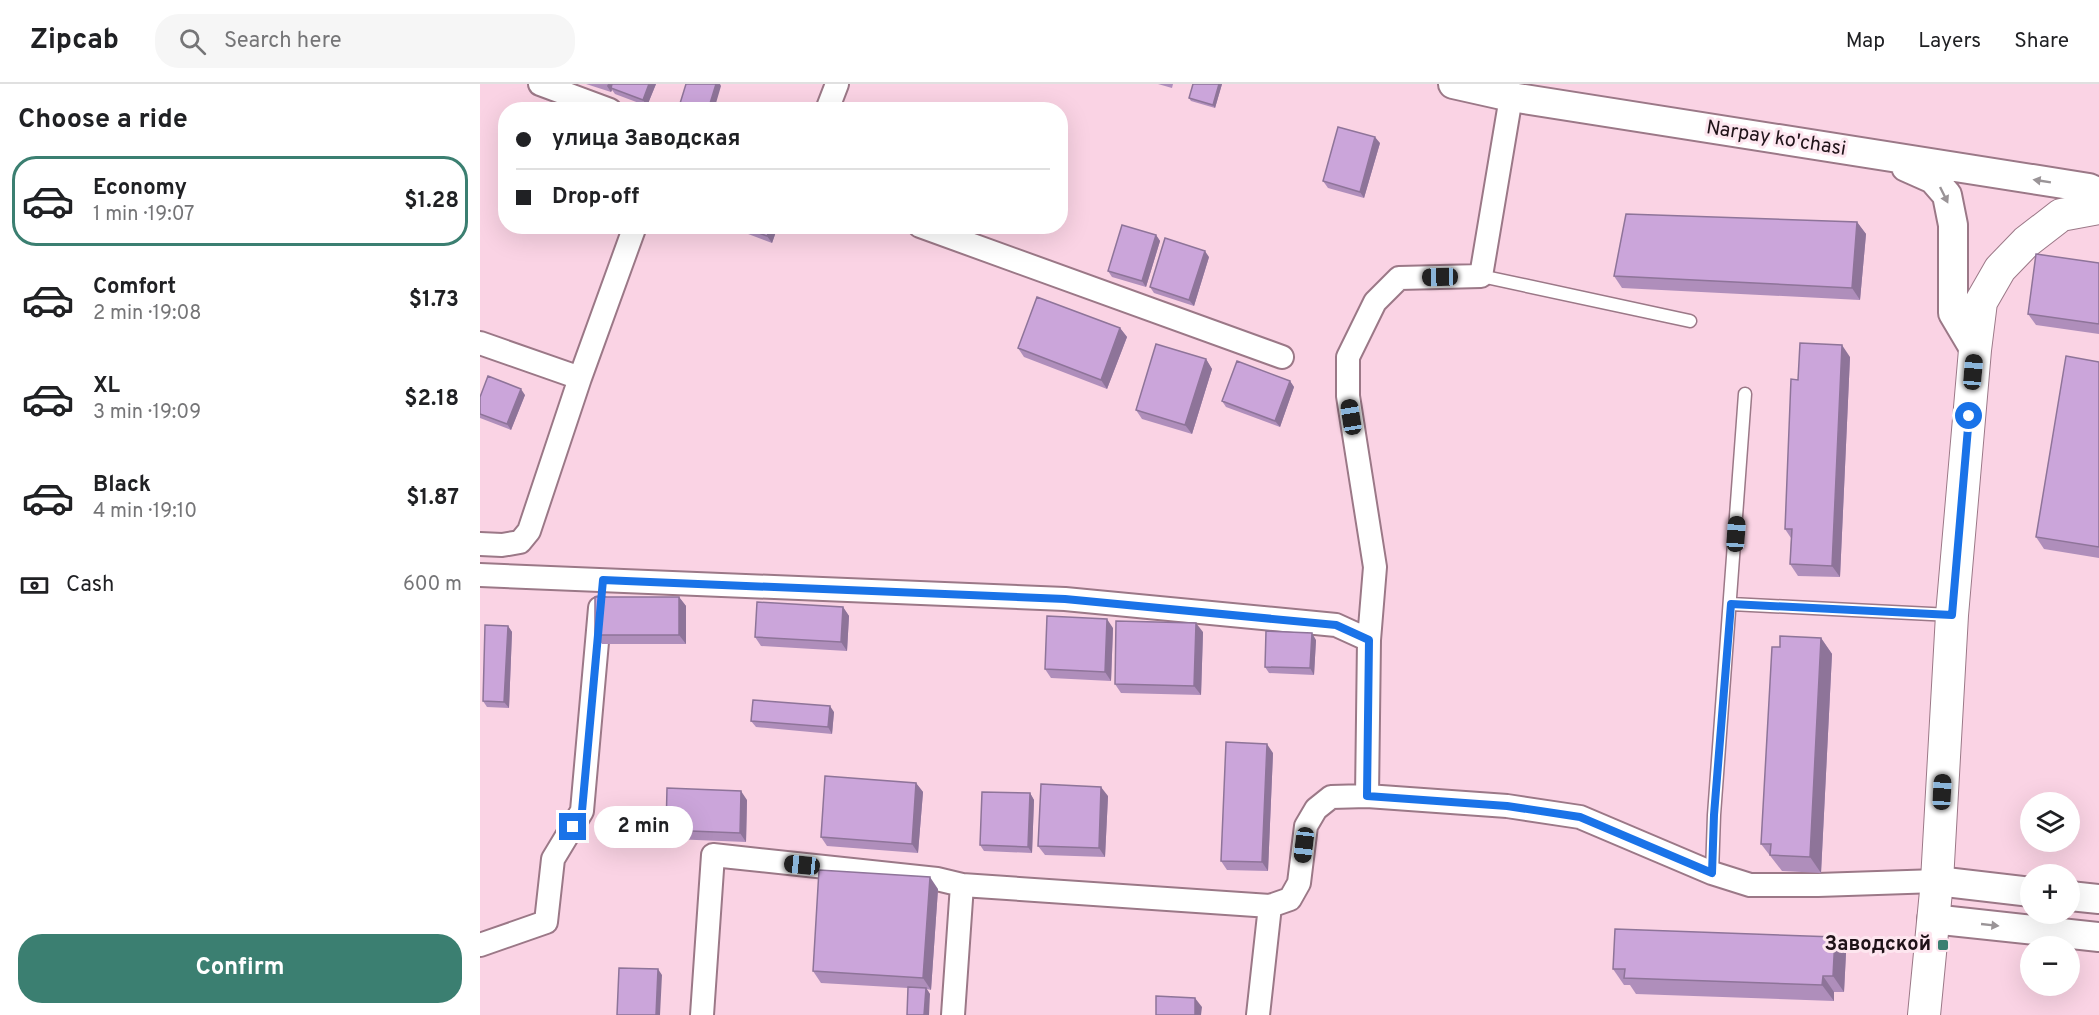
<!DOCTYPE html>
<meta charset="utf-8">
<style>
:root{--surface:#fff;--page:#f6f6f6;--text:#202124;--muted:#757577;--line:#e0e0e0;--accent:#3b7f71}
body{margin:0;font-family:Overpass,sans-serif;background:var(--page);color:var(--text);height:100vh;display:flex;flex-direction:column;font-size:22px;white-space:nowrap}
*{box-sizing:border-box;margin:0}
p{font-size:20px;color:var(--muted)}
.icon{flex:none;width:33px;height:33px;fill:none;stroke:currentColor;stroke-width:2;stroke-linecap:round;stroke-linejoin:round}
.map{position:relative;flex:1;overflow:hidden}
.details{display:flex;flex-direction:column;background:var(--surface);width:480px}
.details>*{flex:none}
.hud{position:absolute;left:18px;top:18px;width:570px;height:132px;border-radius:24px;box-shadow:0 6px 24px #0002;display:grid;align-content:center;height:132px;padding:0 18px;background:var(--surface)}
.fabs{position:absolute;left:1540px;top:708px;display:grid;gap:12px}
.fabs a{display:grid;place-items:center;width:60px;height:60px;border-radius:50%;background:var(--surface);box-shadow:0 6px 24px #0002;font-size:30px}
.end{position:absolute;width:27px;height:27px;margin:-14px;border:8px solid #1a73e8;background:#fff;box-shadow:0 0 0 3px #fff}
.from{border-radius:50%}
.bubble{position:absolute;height:42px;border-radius:21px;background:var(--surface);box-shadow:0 6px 24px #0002;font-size:20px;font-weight:700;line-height:42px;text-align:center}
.car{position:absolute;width:18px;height:36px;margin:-18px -9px;border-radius:8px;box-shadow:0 0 4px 2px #0007;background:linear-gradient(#222 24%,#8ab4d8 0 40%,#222 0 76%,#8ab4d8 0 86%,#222 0)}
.hud b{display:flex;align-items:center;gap:21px;height:57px;font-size:22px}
.hud b+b{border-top:2px solid var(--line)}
.hud i{width:15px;height:15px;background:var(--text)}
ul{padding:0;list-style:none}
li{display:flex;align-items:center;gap:18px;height:90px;margin:0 12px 9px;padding:0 6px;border:3px solid transparent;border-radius:24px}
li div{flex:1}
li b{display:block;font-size:22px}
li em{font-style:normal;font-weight:700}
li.selected{border-color:var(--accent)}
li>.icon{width:54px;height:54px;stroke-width:1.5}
h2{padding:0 18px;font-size:27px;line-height:72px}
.pay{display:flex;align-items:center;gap:15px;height:66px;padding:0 18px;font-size:22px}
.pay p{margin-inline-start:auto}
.cta{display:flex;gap:12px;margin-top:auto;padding:12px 18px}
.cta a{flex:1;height:69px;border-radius:24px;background:var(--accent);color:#fff;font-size:24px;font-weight:700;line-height:69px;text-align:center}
header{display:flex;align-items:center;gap:36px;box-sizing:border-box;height:84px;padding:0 30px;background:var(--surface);border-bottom:2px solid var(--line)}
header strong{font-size:28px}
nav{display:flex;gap:33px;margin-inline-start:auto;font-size:21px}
.search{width:420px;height:54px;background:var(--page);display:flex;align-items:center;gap:15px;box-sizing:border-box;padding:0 21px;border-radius:24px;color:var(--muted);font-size:22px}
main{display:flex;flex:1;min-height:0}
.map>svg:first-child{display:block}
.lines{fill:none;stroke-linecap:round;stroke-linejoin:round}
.service-casing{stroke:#9b7887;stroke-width:15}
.minor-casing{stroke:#9b7887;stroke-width:26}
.tertiary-casing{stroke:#9b7887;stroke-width:32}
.secondary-casing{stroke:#9b7887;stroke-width:34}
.service{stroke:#fff;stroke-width:12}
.minor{stroke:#fff;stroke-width:22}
.tertiary{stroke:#fff;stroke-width:28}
.secondary{stroke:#fff;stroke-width:32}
.wall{fill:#af8ebb}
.shaded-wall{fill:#8e7499}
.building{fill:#cba5da;stroke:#8e7499;stroke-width:1.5}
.oneway{fill:#9a9497}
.route{stroke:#1a73e8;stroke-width:8}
.poi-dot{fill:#3b7f71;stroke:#fde6ef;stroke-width:2}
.labels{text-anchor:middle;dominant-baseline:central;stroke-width:6;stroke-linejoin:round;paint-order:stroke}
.street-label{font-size:20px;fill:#1f1218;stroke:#fde6ef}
.poi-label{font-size:20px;font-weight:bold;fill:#1f1218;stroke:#fde6ef;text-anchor:end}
</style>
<header>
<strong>Zipcab</strong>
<div class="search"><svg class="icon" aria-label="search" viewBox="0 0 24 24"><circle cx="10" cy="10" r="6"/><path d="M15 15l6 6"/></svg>Search here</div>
<nav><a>Map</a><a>Layers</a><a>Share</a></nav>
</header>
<main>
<section class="details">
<h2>Choose a ride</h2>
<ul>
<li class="selected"><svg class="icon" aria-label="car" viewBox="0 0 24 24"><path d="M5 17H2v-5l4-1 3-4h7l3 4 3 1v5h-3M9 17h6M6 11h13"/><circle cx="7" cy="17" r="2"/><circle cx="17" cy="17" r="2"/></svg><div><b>Economy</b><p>1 min · 19:07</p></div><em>$1.28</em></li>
<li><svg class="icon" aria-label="car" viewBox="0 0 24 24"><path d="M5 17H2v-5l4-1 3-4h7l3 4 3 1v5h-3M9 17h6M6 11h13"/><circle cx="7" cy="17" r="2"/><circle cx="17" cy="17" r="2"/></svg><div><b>Comfort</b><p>2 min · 19:08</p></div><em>$1.73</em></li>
<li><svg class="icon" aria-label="car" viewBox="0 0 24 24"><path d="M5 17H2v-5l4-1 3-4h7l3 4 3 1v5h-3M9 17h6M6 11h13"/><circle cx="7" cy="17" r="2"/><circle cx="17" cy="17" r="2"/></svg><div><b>XL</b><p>3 min · 19:09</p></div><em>$2.18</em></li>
<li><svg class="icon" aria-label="car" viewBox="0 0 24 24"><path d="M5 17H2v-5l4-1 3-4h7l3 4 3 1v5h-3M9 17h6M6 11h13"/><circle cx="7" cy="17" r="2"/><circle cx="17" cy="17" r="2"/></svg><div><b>Black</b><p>4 min · 19:10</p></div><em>$1.87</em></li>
</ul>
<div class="pay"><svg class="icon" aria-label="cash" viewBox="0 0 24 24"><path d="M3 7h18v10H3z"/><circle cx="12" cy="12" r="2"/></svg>Cash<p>600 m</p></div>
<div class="cta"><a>Confirm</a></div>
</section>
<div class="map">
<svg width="1619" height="931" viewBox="0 0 1619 931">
<rect width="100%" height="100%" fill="#fad3e4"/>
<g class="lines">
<defs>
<path id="service" d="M1001,192L1210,237
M1251,520L1471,531
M1232,789L1234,731L1265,310"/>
<path id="minor" d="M60,0L130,26
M347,26L357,0
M440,142L802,273
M0,259L100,294L155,142
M0,460L22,461L40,458L49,447L100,294
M0,491L585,515L856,541L889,556L887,712
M889,556L895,483L868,312V273L895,218L919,194L1001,192L1031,13
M0,861L66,838L73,775L102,727L120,524
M222,931L233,771L457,795L482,801L790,822L810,815L819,799L826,742L836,725L851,713L887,712L1027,722L1100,733L1232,789L1270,801H1338L1457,797
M473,931L482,801
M778,931L790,822"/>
<path id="tertiary" d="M973,0L1031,13L1609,104L1619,109
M1426,83L1453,95L1467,111L1473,141V229L1495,266
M1457,797L1551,808
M1590,812L1619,815
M1452,835L1619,853"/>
<path id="secondary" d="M1444,931L1457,797L1472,531L1495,266L1501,218L1520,185L1546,158L1581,131L1619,124"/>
</defs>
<use href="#service" class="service-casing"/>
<use href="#minor" class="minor-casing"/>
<use href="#tertiary" class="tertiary-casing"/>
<use href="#secondary" class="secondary-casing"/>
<use href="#service" class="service"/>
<use href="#minor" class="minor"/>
<use href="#tertiary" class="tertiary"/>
<use href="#secondary" class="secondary"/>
</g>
<path class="wall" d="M106,0H176L167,22L135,10L132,6L131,8Z
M678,0H693L692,4Z
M713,0H742L735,24L711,17L709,14Z
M900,59L884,114L848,104L843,97Z
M1377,138L1386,150L1380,216L1142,204L1134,192Z
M247,142H298L292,159Z
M676,151L680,157L666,203L632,193L628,187Z
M729,173L714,222L674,209L670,203Z
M1619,179V250L1556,241L1548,230Z
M640,244L647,253L627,305L544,273L538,264Z
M1370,273L1360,493L1318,492L1310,480L1311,454L1305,445L1318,296Z
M726,275L732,285L712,350L662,335L656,326Z
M1619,278V474L1564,465L1556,453Z
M810,297L814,303L800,343L746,323L742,317Z
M45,311L31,346L0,334V313Z
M199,513L206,522V560H122L115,551Z
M363,523L369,532L367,567L281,562L275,553Z
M28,542L32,548L29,624L7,623L3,617Z
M633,544L631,597L571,594L565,585Z
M723,548L721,611L641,609L635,600Z
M1341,554L1352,570L1341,789L1302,787L1281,760L1300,563Z
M836,556L834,591L789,589L785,583Z
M354,628L352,650L276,643L271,637Z
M793,669L788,787L747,786L741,777Z
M436,699L443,708L438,769L347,762L341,753Z
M550,709L554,716L552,769L504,767L500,761Z
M628,712L625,773L565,771L558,762Z
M267,716L266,758L192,755L186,746Z
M458,805L451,906L447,905L450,910L428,904L341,899L333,887Z
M1366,869L1364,908H1354V917L1156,910L1150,901H1144L1133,885Z"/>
<path class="shaded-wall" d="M128,0H134L131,4L132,6L131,8L127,2Z
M169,0H176L167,22L163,16Z
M236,0H240L241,2L234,26H228Z
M739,0H742L735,24L733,21Z
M895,53L900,59L884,114L880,108Z
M1377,138L1386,150L1380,216L1372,204Z
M291,142H298L292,159L287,152Z
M676,151L680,157L666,203L662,197Z
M725,167L729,173L714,222L709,216Z
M640,244L647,253L627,305L621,296Z
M1362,261L1370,273L1360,493L1352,482Z
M726,275L732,285L712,350L705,341Z
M810,297L814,303L800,343L795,337Z
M41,305L45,311L31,346L27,340Z
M199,513L206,522V560L199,551Z
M363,523L369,532L367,567L361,558Z
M627,535L633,544L631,597L625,588Z
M716,539L723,548L721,611L714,602Z
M28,542L32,548L29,624L24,618Z
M832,549L836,556L834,591L830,584Z
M1341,554L1352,570L1341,789L1330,773Z
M350,622L354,628L352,650L348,643Z
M787,660L793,669L788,787L782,778Z
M436,699L443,708L438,769L432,760Z
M621,703L628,712L625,773L619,764Z
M261,707L267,716L266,758L260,749Z
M550,709L554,716L552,769L548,763Z
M450,793L458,805L451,906L443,894Z
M1355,853L1366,869L1364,908L1353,892Z
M178,885L182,891L180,931H176Z
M1343,892L1354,908V917L1342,901Z
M446,904L450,910L449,931H444Z
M715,914L722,923L721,931H715Z"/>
<path class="building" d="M132,0H169L163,16L131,4Z
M206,0H236L228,26H198Z
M713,0H739L733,21L709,14Z
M858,43L895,53L880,108L843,97Z
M1146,130L1377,138L1372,204L1134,192Z
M642,141L676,151L662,197L628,187Z
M260,142H291L287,152Z
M685,154L725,167L709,216L670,203Z
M1556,170L1619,179V240L1548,230Z
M557,213L640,244L621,296L538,264Z
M1320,259L1362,261L1352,482L1310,480L1312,445H1305L1311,295L1318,296Z
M676,260L726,275L705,341L656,326Z
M1586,272L1619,278V463L1556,453Z
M757,277L810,297L795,337L742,317Z
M8,292L41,305L27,340L0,330V313Z
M115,513H199V551H115Z
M277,518L363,523L361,558L275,553Z
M567,532L627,535L625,588L565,585Z
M636,537L716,539L714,602L635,600Z
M5,541L28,542L24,618L3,617Z
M786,547L832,549L830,584L785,583Z
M1300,552L1341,554L1330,773L1290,771L1291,760H1281L1292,563H1300Z
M273,616L350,622L348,643L271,637Z
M746,658L787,660L782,778L741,777Z
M345,692L436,699L432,760L341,753Z
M561,700L621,703L619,764L558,762Z
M187,704L261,707L260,749L186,746Z
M502,708L550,709L548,763L500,761Z
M339,786L450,793L443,894L333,887Z
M1135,845L1355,853L1353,892H1343L1342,901L1144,894L1145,885H1133Z
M139,884L178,885L176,931H137Z
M428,903L446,904L444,931H427Z
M676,912L715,914V931H676Z"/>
<defs><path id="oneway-solid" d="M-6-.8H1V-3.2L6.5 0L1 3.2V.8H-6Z" transform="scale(1.5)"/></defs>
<g class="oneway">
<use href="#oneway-solid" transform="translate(1562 97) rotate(-171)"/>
<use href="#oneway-solid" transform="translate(1464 111) rotate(64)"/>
<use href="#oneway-solid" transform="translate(1510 841) rotate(6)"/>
</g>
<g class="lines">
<path class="route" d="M93,743L102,727L123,496L146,497L585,515L856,541L889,556L887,712L1027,722L1100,733L1232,789L1234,731L1251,520L1472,531L1489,332"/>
</g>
<rect class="poi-dot" x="1457" y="855" width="12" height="12" rx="3"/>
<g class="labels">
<g class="street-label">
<text transform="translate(1296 55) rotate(9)">Narpay ko'chasi</text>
</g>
<g class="poi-label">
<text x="1451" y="861">Заводской</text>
</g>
</g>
</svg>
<div class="fabs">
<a><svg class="icon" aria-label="layers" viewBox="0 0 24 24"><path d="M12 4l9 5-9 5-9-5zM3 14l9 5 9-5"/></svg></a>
<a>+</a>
<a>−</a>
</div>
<i class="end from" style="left:1489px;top:332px"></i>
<i class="end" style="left:93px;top:743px"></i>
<div class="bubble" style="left:114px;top:722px;width:99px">2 min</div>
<i class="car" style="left:960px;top:193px;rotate:269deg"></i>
<i class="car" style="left:1493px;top:288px;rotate:5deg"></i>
<i class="car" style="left:871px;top:333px;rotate:351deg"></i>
<i class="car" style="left:1256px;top:450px;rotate:4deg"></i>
<i class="car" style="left:1462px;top:708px;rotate:3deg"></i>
<i class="car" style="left:824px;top:761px;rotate:187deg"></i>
<i class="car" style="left:322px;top:781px;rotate:276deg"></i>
<div class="hud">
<b><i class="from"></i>улица Заводская</b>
<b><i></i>Drop-off</b>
</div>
</div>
</main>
